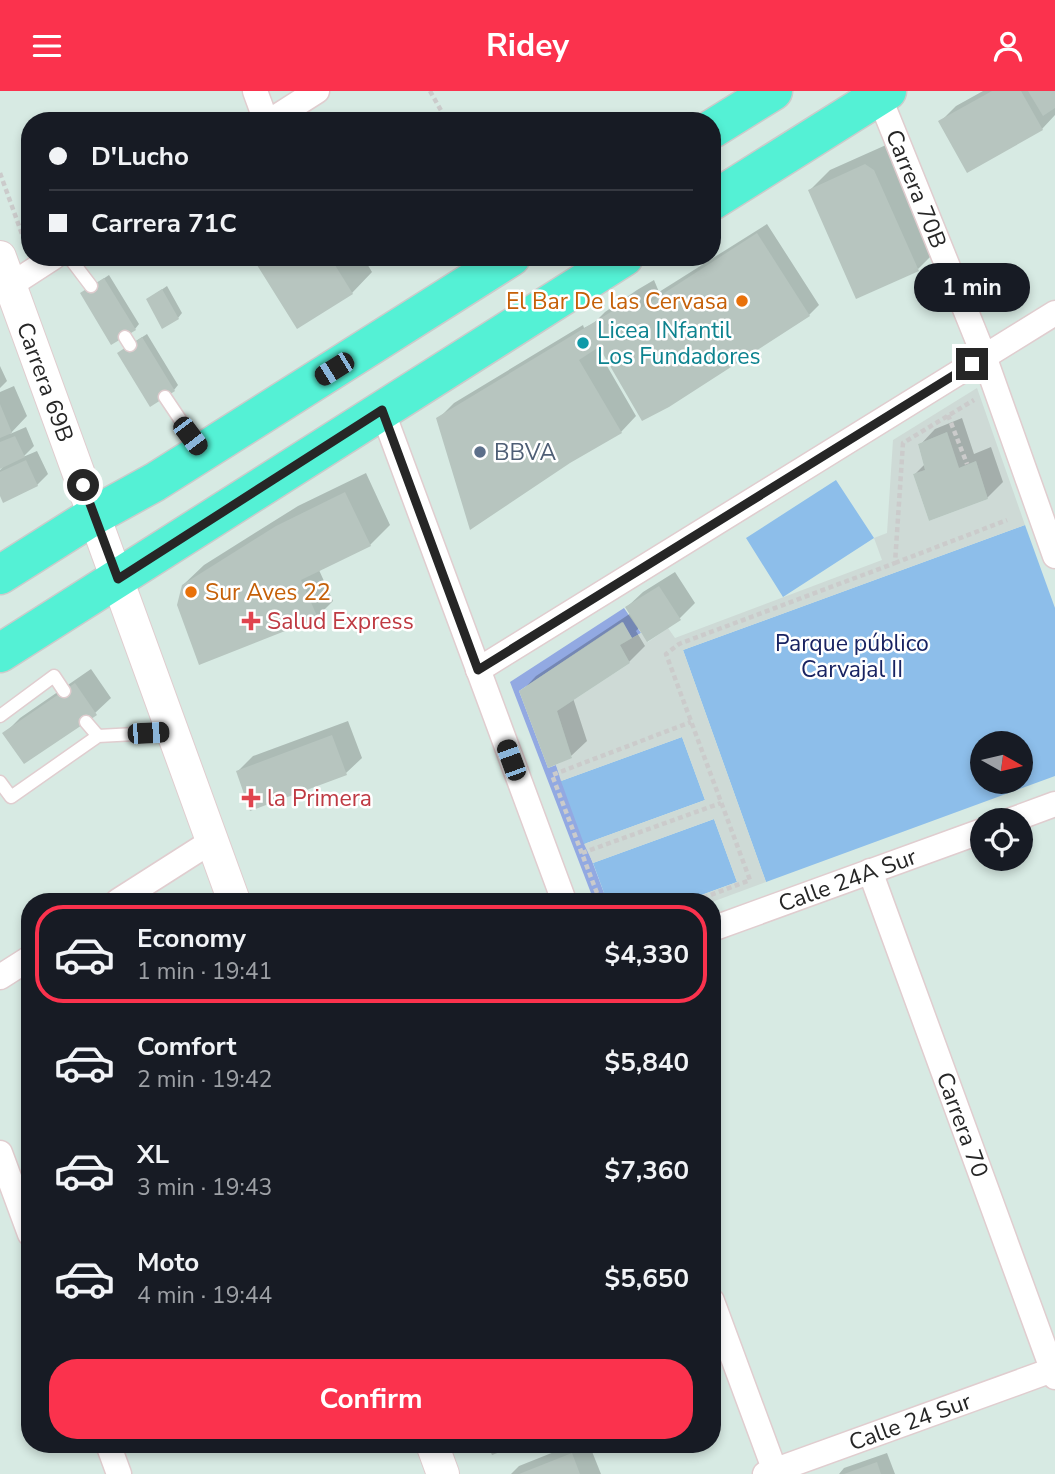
<!DOCTYPE html>
<meta charset="utf-8">
<style>
:root{--surface:#171b24;--page:#242831;--text:#f1f3f6;--muted:#9ea1a6;--line:#363941;--accent:#fb324d}
body{margin:0;font-family:"Nunito Sans",sans-serif;background:var(--page);color:var(--text);height:100vh;display:flex;flex-direction:column;font-size:26px;white-space:nowrap}
*{box-sizing:border-box;margin:0}
p{font-size:23px;color:var(--muted)}
.icon{flex:none;width:38px;height:38px;fill:none;stroke:currentColor;stroke-width:2;stroke-linecap:round;stroke-linejoin:round}
.map{position:relative;flex:1;overflow:hidden}
.panel{position:absolute;left:21px;top:802px;width:700px;height:560px;display:flex;flex-direction:column;background:var(--surface);border-radius:28px;box-shadow:0 4px 10px #0003}
.panel>*{flex:none}
.hud{position:absolute;left:21px;top:21px;width:700px;height:154px;border-radius:28px;box-shadow:0 4px 10px #0003;display:grid;align-content:center;height:154px;padding:0 28px;background:var(--surface)}
.needle{width:46px;rotate:98deg}
.fabs{position:absolute;left:970px;top:640px;display:grid;gap:14px}
.fabs a{display:grid;place-items:center;width:63px;height:63px;border-radius:50%;background:var(--surface);box-shadow:0 4px 10px #0003;font-size:35px}
.end{position:absolute;width:32px;height:32px;margin:-16px;border:9px solid #262626;background:#fff;box-shadow:0 0 0 4px #fff}
.from{border-radius:50%}
.bubble{position:absolute;height:49px;border-radius:24px;background:var(--surface);box-shadow:0 4px 10px #0003;font-size:23px;font-weight:700;line-height:49px;text-align:center}
.car{position:absolute;width:21px;height:42px;margin:-21px -10px;border-radius:9px;box-shadow:0 0 5px 2px #0007;background:linear-gradient(#222 24%,#8ab4d8 0 40%,#222 0 76%,#8ab4d8 0 86%,#222 0)}
.hud b{display:flex;align-items:center;gap:24px;height:66px;font-size:26px}
.hud b+b{border-top:2px solid var(--line)}
.hud i{width:18px;height:18px;background:var(--text)}
ul{padding:12px 0 0;list-style:none}
li{display:flex;align-items:center;gap:21px;height:98px;margin:0 14px 10px;padding:0 14px;border:4px solid transparent;border-radius:28px}
li div{flex:1}
li b{display:block;font-size:26px}
li em{font-style:normal;font-weight:700}
li.active{border-color:var(--accent)}
li>.icon{width:63px;height:63px;stroke-width:1.5}
.primary-button{display:flex;gap:14px;margin-top:auto;padding:14px 28px}
.primary-button a{flex:1;height:80px;border-radius:28px;background:var(--accent);color:#fff;font-size:28px;font-weight:700;line-height:80px;text-align:center}
header{display:flex;justify-content:space-between;align-items:center;height:91px;padding:0 28px;background:var(--accent);color:#fff;font-size:32px;font-weight:700}
.map>svg:first-child{display:block}
.green{fill:#92a9e2}
.pitch{fill:#8dbeea;fill-rule:evenodd}
.plaza{fill:#cedad6;fill-rule:evenodd}
.shadow{fill:#0003}
.building{fill:#b7c5bf}
.lines{fill:none;stroke-linecap:round;stroke-linejoin:round}
.service-casing{stroke:#e0cdcf;stroke-width:15}
.minor-casing{stroke:#e0cdcf;stroke-width:27}
.tertiary-casing{stroke:#e0cdcf;stroke-width:34}
.primary-casing{stroke:#cbcbcb;stroke-width:41}
.path{stroke:#cbcbcb;stroke-width:4.5;stroke-dasharray:5 3.5;stroke-linecap:butt}
.service{stroke:#fff;stroke-width:12}
.minor{stroke:#fff;stroke-width:24}
.tertiary{stroke:#fff;stroke-width:32}
.primary{stroke:#54f1d5;stroke-width:38}
.route{stroke:#262626;stroke-width:9}
.food-dot{fill:#e8710a;stroke:#fff;stroke-width:2.5}
.culture-dot{fill:#0f9aa8;stroke:#fff;stroke-width:2.5}
.service-dot{fill:#5c6f8a;stroke:#fff;stroke-width:2.5}
.health-dot{fill:#e0444e;stroke:#fff;stroke-width:2.5}
.labels{text-anchor:middle;dominant-baseline:central;stroke-width:5;stroke-linejoin:round;paint-order:stroke}
.street-label{font-size:23px;fill:#262626;stroke:#fff}
.food-label{font-size:23px;fill:#c56008;stroke:#fff;text-anchor:end}
.culture-label{font-size:23px;fill:#0d838f;stroke:#fff;text-anchor:start}
.service-label{font-size:23px;fill:#4e5e75;stroke:#fff;text-anchor:start}
.health-label{font-size:23px;fill:#be3a42;stroke:#fff;text-anchor:start}
.park-label{font-size:23px;fill:#182362;stroke:#fff}
</style>
<header><svg class="icon" aria-label="menu" viewBox="0 0 24 24"><path d="M4 6h16M4 12h16M4 18h16"/></svg>Ridey<svg class="icon" aria-label="person" viewBox="0 0 24 24"><circle cx="12" cy="8" r="4"/><path d="M4 21q1-7 8-7t8 7"/></svg></header>
<div class="map">
<svg width="1055" height="1383" viewBox="0 0 1055 1383">
<rect width="100%" height="100%" fill="#d7eae3"/>
<path class="green" d="M624,517L641,542L632,547L622,531L519,600L548,677L556,674L607,810H594L510,591Z"/>
<path class="pitch" d="M836,389L874,447L783,506L746,447Z
M1025,434L1055,517V685L766,791L683,559ZM982,653H1020V691H982Z
M682,646L705,709L584,753L561,690Z
M714,728L737,791L685,810H607L593,772Z"/>
<path class="plaza" d="M977,297L1025,434L683,559L766,791L712,811L685,810L737,791L714,728L593,772L584,753L705,709L682,646L561,690L556,674L572,666L557,620L630,572L620,554L641,542L648,551L668,537L675,547L882,469L874,447L887,442L893,349ZM947,341L959,377L976,370L988,408L929,430L913,383L925,379L918,353Z"/>
<path class="shadow" d="M983,0H1055V24L1042,38L940,31L956,15Z
M886,54L938,158L918,178L810,99L830,79Z
M767,133L819,214L809,224L785,240L600,254L596,256L636,325L621,341L438,328L454,312L583,234L584,237L594,232L605,221L637,199L654,189L659,201Z
M254,166H363L372,181L352,202L298,236Z
M109,184L139,233L135,238L82,202Z
M167,195L182,222L178,227L148,208Z
M147,243L178,294L174,299L124,258Z
M0,275L7,290L0,297Z
M14,295L27,325L10,343L26,336L34,355L23,366L37,360L48,383L37,394L4,410L0,403V379L6,373L0,376V301Z
M962,327L974,363L991,356L1003,391L987,407L915,383L925,373L920,354L935,338Z
M366,382L390,434L370,454L319,479L333,510L317,526L183,494L204,474L298,415Z
M675,481L695,512L680,527L640,536L636,540L645,555L629,571L573,607L587,650L571,665L521,601L536,585L631,522L627,516L643,501Z
M91,578L111,607L95,622L5,642L20,627Z
M348,630L362,667L346,682L238,680L253,665Z
M574,1353H589L601,1383H511L519,1375Z
M887,1362L895,1383H839L844,1377Z"/>
<path class="building" d="M992,0H1021L1043,39L967,82L938,30Z
M1028,0H1055V17L1043,25Z
M865,73L874,79L919,180L856,208L808,99Z
M757,142L810,225L669,316L642,330L599,256L579,269L622,342L570,372L470,439L436,327L634,207L638,219Z
M252,166H330L353,203L297,238Z
M104,187L136,239L111,254L80,202Z
M162,198L179,228L162,238L146,208Z
M142,246L175,300L150,316L117,262Z
M0,313L12,342L0,347Z
M947,341L959,377L976,370L988,408L929,430L913,383L925,379L918,353Z
M15,345L25,366L0,378V351Z
M26,369L38,395L3,412L0,405V381Z
M345,401L371,455L301,489L318,527L199,574L177,514L182,494L276,435Z
M659,495L681,529L647,551L625,516Z
M623,531L632,547L620,554L630,572L557,620L572,667L548,677L519,600Z
M75,592L97,624L24,673L2,642Z
M332,644L347,684L250,720L236,680Z
M487,1353H521L492,1364Z
M572,1362L580,1383H519Z
M877,1371L881,1383H844Z"/>
<g class="lines">
<defs>
<path id="service" d="M69,166L91,195
M125,246L130,254
M165,306L200,358
M0,625L54,585L64,600
M86,631L98,645
M0,691L11,706L98,645L172,641"/>
<g id="minor">
<path d="M255,0L266,30"/>
<path id="s1" d="M879,5L984,265L1055,465"/>
<path d="M270,30L317,0"/>
<path d="M0,201L54,166"/>
<path d="M382,319L564,810"/>
<path d="M478,579L1055,222"/>
<path d="M1009,730L1055,713"/>
<path id="s2" d="M870,780L1055,1286"/>
<path d="M118,810L212,750"/>
<path id="s3" d="M712,838L982,740"/>
<path d="M0,886L30,867"/>
<path d="M0,1062L30,1143"/>
<path d="M712,1210L776,1383"/>
<path d="M108,1353L119,1383"/>
<path id="s4" d="M765,1383L1055,1278"/>
</g>
<g id="tertiary">
<path id="s5" d="M0,166L234,810"/>
<path d="M432,1353L443,1383"/>
</g>
<path id="primary" d="M712,38L773,0
M712,110L887,0
M0,484L95,424L155,391L511,166
M0,562L624,166"/>
</defs>
<use href="#service" class="service-casing"/>
<use href="#minor" class="minor-casing"/>
<use href="#tertiary" class="tertiary-casing"/>
<use href="#primary" class="primary-casing"/>
<path class="path" d="M430,0L447,30
M0,82L23,146
M948,324L967,373
M895,472L1007,429
M582,762L721,712
M600,810L552,684L691,631
M695,810L750,789L666,563L679,553L895,472L903,352L974,309"/>
<use href="#service" class="service"/>
<use href="#minor" class="minor"/>
<use href="#tertiary" class="tertiary"/>
<use href="#primary" class="primary"/>
</g>
<g class="lines">
<path class="route" d="M83,394L118,488L382,319L478,579L972,273"/>
</g>
<g class="food-dot">
<circle cx="742" cy="210" r="7"/>
<circle cx="191" cy="501" r="7"/>
</g>
<circle class="culture-dot" cx="583" cy="252" r="7"/>
<circle class="service-dot" cx="480" cy="361" r="7"/>
<g class="health-dot">
<path d="M247.5 519.5h7v7h7v7h-7v7h-7v-7h-7v-7h7z"/>
<path d="M247.5 696.5h7v7h7v7h-7v7h-7v-7h-7v-7h7z"/>
</g>
<g class="labels">
<g class="street-label">
<text stroke="none"><textPath href="#s1" startOffset="100">Carrera 70B</textPath></text>
<text stroke="none"><textPath href="#s5" startOffset="133">Carrera 69B</textPath></text>
<text stroke="none"><textPath href="#s3" startOffset="144">Calle 24A Sur</textPath></text>
<text stroke="none"><textPath href="#s2" startOffset="270">Carrera 70</textPath></text>
<text stroke="none"><textPath href="#s4" startOffset="154">Calle 24 Sur</textPath></text>
</g>
<g class="food-label">
<text x="728" y="210">El Bar De las Cervasa</text>
<text x="205" y="501" text-anchor="start">Sur Aves 22</text>
</g>
<g class="culture-label">
<text x="597" y="239">Licea INfantil<tspan x="597" dy="26">Los Fundadores</tspan></text>
</g>
<g class="service-label">
<text x="494" y="361">BBVA</text>
</g>
<g class="health-label">
<text x="267" y="530">Salud Express</text>
<text x="267" y="707">la Primera</text>
</g>
<g class="park-label">
<text x="852" y="552">Parque público<tspan x="852" dy="26">Carvajal II</tspan></text>
</g>
</g>
</svg>
<div class="fabs">
<a><svg class="needle" viewBox="-14 -14 28 28"><path d="M0-13l5 13h-10z" fill="#e53935"/><path d="M0 13l5-13h-10z" fill="#9ea1a6"/></svg></a>
<a><svg class="icon" aria-label="locate" viewBox="0 0 24 24"><circle cx="12" cy="12" r="6"/><path d="M12 2v4M12 18v4M2 12h4M18 12h4"/></svg></a>
</div>
<i class="end from" style="left:83px;top:394px"></i>
<i class="end" style="left:972px;top:273px"></i>
<div class="bubble" style="left:914px;top:172px;width:116px">1 min</div>
<i class="car" style="left:334px;top:278px;rotate:238deg"></i>
<i class="car" style="left:190px;top:345px;rotate:143deg"></i>
<i class="car" style="left:148px;top:642px;rotate:87deg"></i>
<i class="car" style="left:511px;top:669px;rotate:340deg"></i>
<div class="hud">
<b><i class="from"></i>D'Lucho</b>
<b><i></i>Carrera 71C</b>
</div>
<section class="panel">
<ul>
<li class="active"><svg class="icon" aria-label="car" viewBox="0 0 24 24"><path d="M5 17H2v-5l4-1 3-4h7l3 4 3 1v5h-3M9 17h6M6 11h13"/><circle cx="7" cy="17" r="2"/><circle cx="17" cy="17" r="2"/></svg><div><b>Economy</b><p>1 min · 19:41</p></div><em>$4,330</em></li>
<li><svg class="icon" aria-label="car" viewBox="0 0 24 24"><path d="M5 17H2v-5l4-1 3-4h7l3 4 3 1v5h-3M9 17h6M6 11h13"/><circle cx="7" cy="17" r="2"/><circle cx="17" cy="17" r="2"/></svg><div><b>Comfort</b><p>2 min · 19:42</p></div><em>$5,840</em></li>
<li><svg class="icon" aria-label="car" viewBox="0 0 24 24"><path d="M5 17H2v-5l4-1 3-4h7l3 4 3 1v5h-3M9 17h6M6 11h13"/><circle cx="7" cy="17" r="2"/><circle cx="17" cy="17" r="2"/></svg><div><b>XL</b><p>3 min · 19:43</p></div><em>$7,360</em></li>
<li><svg class="icon" aria-label="car" viewBox="0 0 24 24"><path d="M5 17H2v-5l4-1 3-4h7l3 4 3 1v5h-3M9 17h6M6 11h13"/><circle cx="7" cy="17" r="2"/><circle cx="17" cy="17" r="2"/></svg><div><b>Moto</b><p>4 min · 19:44</p></div><em>$5,650</em></li>
</ul>
<div class="primary-button"><a>Confirm</a></div>
</section>
</div>
